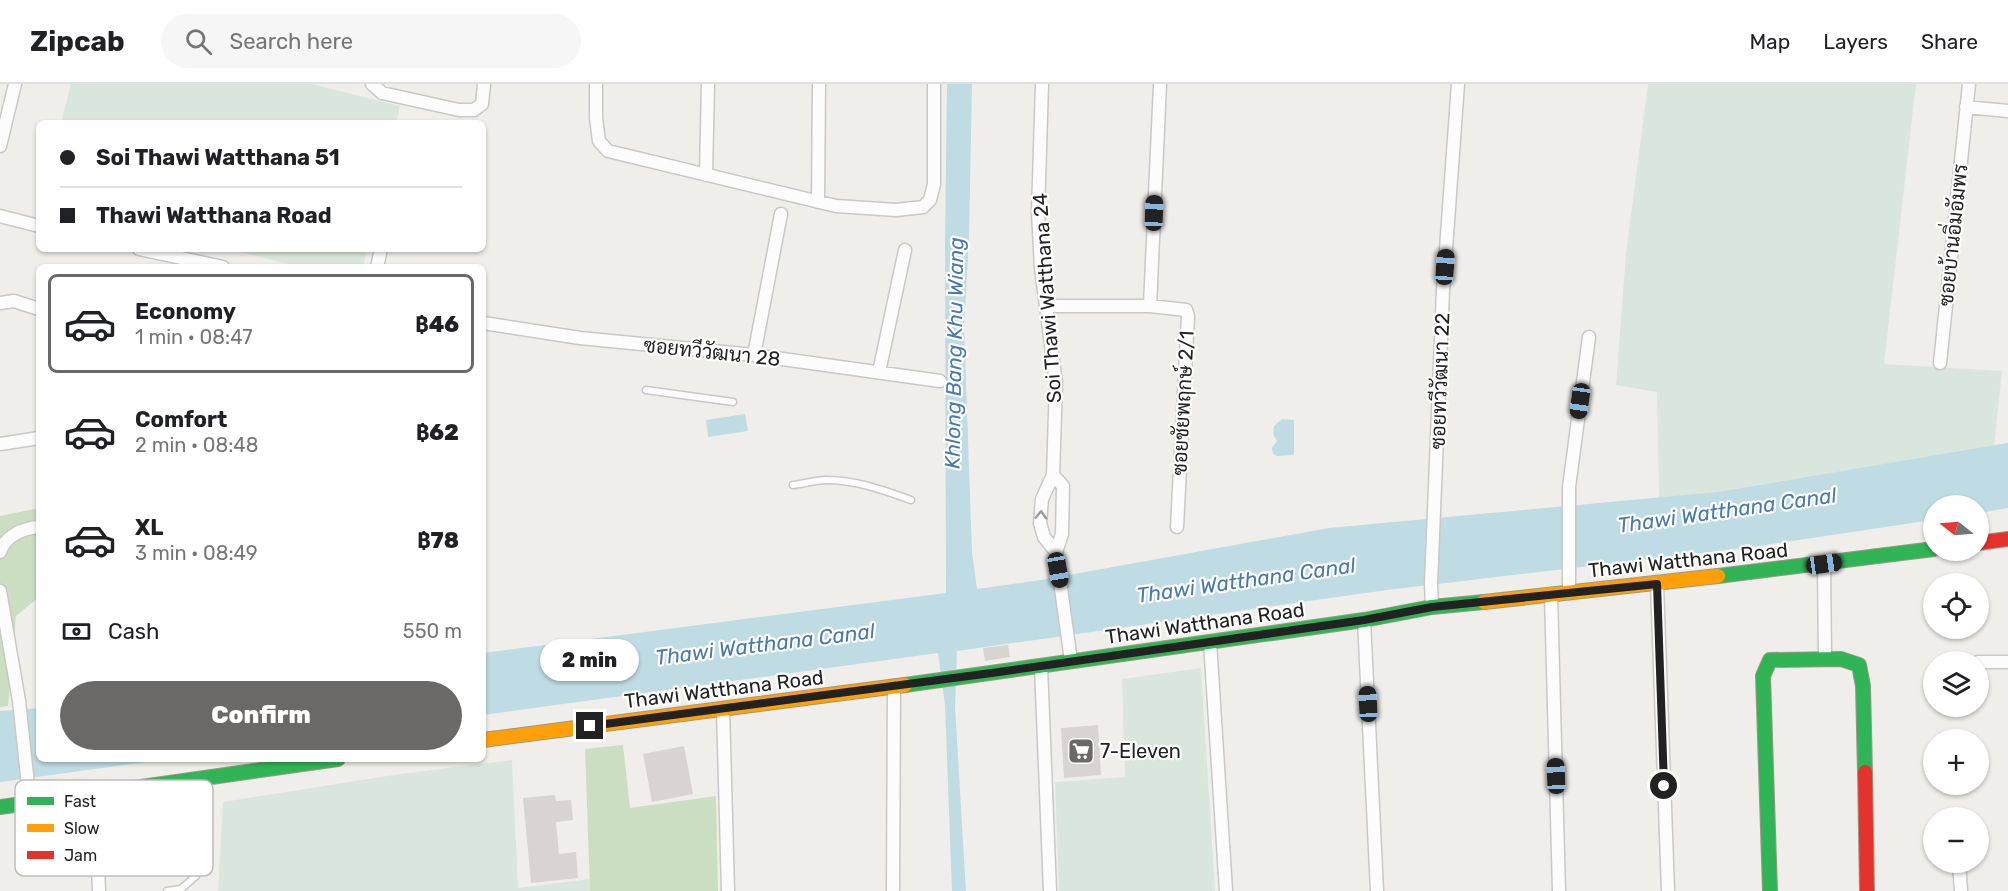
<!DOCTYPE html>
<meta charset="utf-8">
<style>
:root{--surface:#fff;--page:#f6f6f6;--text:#202124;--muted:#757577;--line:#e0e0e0;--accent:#6a6968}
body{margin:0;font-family:Rubik,Sarabun,sans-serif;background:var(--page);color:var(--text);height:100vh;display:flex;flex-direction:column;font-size:22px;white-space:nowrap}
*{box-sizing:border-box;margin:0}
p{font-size:20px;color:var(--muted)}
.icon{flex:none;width:33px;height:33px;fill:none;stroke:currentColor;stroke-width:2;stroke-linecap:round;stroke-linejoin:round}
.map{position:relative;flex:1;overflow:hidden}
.panel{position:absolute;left:36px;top:180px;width:450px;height:498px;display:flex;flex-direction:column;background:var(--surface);border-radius:9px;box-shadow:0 2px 4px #0004}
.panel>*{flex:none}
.banner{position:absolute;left:36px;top:36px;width:450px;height:132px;border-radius:9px;box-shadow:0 2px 4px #0004;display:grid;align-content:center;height:132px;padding:0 24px;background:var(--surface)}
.needle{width:39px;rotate:287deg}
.fabs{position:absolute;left:1923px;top:411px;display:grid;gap:12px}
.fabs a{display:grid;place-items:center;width:66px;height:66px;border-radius:50%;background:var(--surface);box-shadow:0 2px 4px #0004;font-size:30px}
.end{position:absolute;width:27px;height:27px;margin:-14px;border:8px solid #222;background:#fff;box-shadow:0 0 0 3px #fff}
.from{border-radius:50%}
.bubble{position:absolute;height:42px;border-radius:21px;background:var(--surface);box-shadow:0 2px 4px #0004;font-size:20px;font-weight:800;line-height:42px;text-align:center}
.car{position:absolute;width:18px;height:36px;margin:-18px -9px;border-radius:8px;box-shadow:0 0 4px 2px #0007;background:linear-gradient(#222 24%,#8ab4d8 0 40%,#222 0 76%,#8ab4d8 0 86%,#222 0)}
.banner b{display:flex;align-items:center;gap:21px;height:57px;font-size:22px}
.banner b+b{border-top:2px solid var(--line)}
.banner i{width:15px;height:15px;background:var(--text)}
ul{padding:10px 0 0;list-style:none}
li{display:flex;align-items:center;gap:18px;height:99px;margin:0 12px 9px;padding:0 12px;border:3px solid transparent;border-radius:9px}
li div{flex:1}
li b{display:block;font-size:22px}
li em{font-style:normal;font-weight:800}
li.on{border-color:var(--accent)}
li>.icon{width:54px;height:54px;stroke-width:1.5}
.pay{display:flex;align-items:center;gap:15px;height:66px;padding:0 24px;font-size:22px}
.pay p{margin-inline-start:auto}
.action{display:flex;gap:12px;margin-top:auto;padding:12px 24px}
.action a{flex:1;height:69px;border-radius:36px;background:var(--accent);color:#fff;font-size:24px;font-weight:800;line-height:69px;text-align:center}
header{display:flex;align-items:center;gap:36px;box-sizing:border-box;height:84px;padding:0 30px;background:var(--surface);border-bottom:2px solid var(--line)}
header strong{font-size:28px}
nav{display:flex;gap:33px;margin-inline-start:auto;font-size:21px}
.search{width:420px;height:54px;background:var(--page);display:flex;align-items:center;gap:15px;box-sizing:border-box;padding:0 21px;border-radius:33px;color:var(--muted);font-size:22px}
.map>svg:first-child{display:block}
.forest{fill:#cbdec1}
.wetland{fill:#d9e6de}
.water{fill:#bfdbe3}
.building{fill:#d7d4d2}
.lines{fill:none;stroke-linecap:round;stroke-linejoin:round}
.lane-casing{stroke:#c9c8c7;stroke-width:9}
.street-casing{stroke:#c9c8c7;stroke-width:15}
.fast-casing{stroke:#999a82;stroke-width:16}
.slow-casing{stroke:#999a82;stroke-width:16}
.jam-casing{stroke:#999a82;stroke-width:16}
.lane{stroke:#fdfcfc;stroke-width:6}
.street{stroke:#fdfcfc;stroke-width:12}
.fast{stroke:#30b455;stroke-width:14}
.slow{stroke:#ff9f0a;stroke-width:14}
.jam{stroke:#e5322d;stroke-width:14}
.oneway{stroke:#9a9a9a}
.route{stroke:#222;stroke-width:8}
.labels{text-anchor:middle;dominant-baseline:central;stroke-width:4.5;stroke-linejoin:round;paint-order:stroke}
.street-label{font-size:20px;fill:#222;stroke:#fff}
.poi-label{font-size:20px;fill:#222;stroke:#fff;text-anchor:start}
.water-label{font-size:21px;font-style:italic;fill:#4a7aab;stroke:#fff}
.key{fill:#fff;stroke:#bdbdbd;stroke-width:1.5}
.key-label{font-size:16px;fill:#222}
</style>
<header>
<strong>Zipcab</strong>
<div class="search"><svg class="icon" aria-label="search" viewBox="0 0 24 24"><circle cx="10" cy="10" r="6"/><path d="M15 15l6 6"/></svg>Search here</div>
<nav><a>Map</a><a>Layers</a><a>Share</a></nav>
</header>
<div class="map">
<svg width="2008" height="807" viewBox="0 0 2008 807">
<rect width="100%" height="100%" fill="#f0eeeb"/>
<path class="forest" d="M39,424V513L16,532L8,622L0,623V432Z
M623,661L630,724L716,712L718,807H590L585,665Z"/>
<path class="wetland" d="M71,0H312L400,22L396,39H61Z
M1648,0H1916L1884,280L2002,287L1994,362L1717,408L1659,414L1657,308L1616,301L1626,169Z
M228,165H367L363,183H300Z
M1201,584L1215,807H1059L1055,698L1125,693L1122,595Z
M512,676L518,804L590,795V807H218L223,718L400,690Z"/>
<path class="water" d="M947,0H972L969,154L964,245L972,468L977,505L1041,496L1329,444L1717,408L2008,359V424L1979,429L1978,422H1934L1933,436L1752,463L1387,506L957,567L955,623L966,807H952L945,621L938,569L483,631V569L946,509L945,158Z
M745,330L748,347L708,353L706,336Z
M1282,335L1294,336V371L1277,372L1273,370L1272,364L1277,357L1273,350L1274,342Z
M39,624V675H168L0,698V627Z"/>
<path class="building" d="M1008,561L1010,573L985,577L983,564Z
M1098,641L1101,691L1064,694L1061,644Z
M684,662L693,710L652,718L643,670Z
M555,711L556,717L571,716L573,736L556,738L559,770L576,768L578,794L531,799L523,714Z"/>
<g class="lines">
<defs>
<path id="lane" d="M646,306L733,318
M793,401C804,400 815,396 826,396C856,396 883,406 911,416
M167,807L181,805L196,792L198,774L181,700"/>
<path id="street" d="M372,0L382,9L459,26H474L482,20L484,0
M596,0V34L599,57L608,67L836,122L896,126L923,123L930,116L934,100V0
M1042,0L1038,129L1041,184L1056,299L1053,391L1042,415L1040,439L1044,453L1056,468
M1966,23L2008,27
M0,62L15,0
M706,91L708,0
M818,118L819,0
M0,132L39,142
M139,165L223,183
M377,183L381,165
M0,219L14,217L39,225
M1047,222H1150L1186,226L1188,232L1177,443
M1150,222L1160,0
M483,239L580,254L754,271L940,297
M754,271L781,130
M1940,279L1969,0
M879,288L905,166
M0,360L39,354
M1053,391L1063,402L1062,450L1056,468L1071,577
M0,468C5,452 23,444 39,443
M1824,480L1825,574
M1657,500L1668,807
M0,507L19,617L30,719
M1569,509V403L1589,253
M1551,511L1559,807
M1432,523L1431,500L1443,206L1458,0
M1364,536L1377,807
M1210,558L1226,807
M1978,578H2008
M1041,582L1050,807
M723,625L728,807
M95,711L99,807
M1959,778L1961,807
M893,807L894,602"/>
<path id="fast" d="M1718,492L1934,465
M905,601L1364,536L1432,523L1484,518
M0,723L338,675
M1770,807L1763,592L1770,576L1841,575L1859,581L1863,602L1865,688"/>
<path id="slow" d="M1484,518L1718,492
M483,656L905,601"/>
<path id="jam" d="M1978,459L2008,455
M1865,688L1867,807"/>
</defs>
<use href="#lane" class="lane-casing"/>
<use href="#street" class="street-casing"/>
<use href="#fast" class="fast-casing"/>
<use href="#slow" class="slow-casing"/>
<use href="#jam" class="jam-casing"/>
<use href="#lane" class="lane"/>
<use href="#street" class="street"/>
<use href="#fast" class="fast"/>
<use href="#slow" class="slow"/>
<use href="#jam" class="jam"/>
</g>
<defs><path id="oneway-chevron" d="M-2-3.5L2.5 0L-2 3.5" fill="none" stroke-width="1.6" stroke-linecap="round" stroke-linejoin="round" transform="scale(1.5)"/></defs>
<use class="oneway" href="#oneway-chevron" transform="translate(1041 431) rotate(-88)"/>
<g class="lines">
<path class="route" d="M590,642L999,588L1364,536L1432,523L1657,500L1664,702"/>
</g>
<defs>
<symbol id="supermarket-square" viewBox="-11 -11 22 22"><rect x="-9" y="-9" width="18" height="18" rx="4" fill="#6a6968" stroke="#fff"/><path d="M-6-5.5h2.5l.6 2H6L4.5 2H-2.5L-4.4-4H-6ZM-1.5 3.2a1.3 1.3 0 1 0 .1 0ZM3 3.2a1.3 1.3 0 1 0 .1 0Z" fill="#fff"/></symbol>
</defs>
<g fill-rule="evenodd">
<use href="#supermarket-square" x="1066" y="652" width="30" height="30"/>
</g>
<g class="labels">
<g class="street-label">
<text transform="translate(1953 151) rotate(-84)">ซอยบ้านอิ่มอัมพร</text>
<text transform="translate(1047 214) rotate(-94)">Soi Thawi Watthana 24</text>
<text transform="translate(712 268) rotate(6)">ซอยทวีวัฒนา 28</text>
<text transform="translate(1440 297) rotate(-88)">ซอยทวีวัฒนา 22</text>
<text transform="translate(1183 319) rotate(-87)">ซอยชัยพฤกษ์ 2/1</text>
<text transform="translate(1688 476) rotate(-6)">Thawi Watthana Road</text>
<text transform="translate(1205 539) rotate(-8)">Thawi Watthana Road</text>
<text transform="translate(724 605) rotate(-7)">Thawi Watthana Road</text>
</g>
<g class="poi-label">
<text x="1100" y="667">7-Eleven</text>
</g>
<g class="water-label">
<text transform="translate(954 269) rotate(-89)">Khlong Bang Khu Wiang</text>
<text transform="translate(1727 426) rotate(-8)">Thawi Watthana Canal</text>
<text transform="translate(1246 496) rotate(-8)">Thawi Watthana Canal</text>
<text transform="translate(765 560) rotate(-7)">Thawi Watthana Canal</text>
</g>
</g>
<rect x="15" y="696" width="198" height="96" rx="9" class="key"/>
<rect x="27" y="713" width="27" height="8" fill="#30b455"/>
<rect x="27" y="740" width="27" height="8" fill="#ff9f0a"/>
<rect x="27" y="767" width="27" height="8" fill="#e5322d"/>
<g class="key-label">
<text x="64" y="723">Fast</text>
<text x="64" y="750">Slow</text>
<text x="64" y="777">Jam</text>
</g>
</svg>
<div class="fabs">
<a><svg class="needle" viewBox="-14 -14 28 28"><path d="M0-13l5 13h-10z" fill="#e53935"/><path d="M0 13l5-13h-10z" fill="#757577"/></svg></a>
<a><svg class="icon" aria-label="locate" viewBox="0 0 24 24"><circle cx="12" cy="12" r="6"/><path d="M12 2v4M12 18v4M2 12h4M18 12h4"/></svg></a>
<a><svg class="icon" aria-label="layers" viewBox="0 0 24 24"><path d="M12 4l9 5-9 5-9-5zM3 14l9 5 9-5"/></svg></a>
<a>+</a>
<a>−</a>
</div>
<i class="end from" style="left:1664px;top:702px"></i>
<i class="end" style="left:590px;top:642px"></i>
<div class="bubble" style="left:540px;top:555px;width:99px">2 min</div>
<i class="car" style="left:1154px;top:129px;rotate:2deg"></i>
<i class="car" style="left:1445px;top:183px;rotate:4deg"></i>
<i class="car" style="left:1580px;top:317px;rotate:188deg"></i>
<i class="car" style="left:1824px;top:480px;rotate:82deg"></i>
<i class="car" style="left:1058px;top:486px;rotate:170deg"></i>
<i class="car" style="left:1368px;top:620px;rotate:357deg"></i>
<i class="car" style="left:1556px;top:692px;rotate:358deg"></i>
<div class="banner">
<b><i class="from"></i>Soi Thawi Watthana 51</b>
<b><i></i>Thawi Watthana Road</b>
</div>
<section class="panel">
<ul>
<li class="on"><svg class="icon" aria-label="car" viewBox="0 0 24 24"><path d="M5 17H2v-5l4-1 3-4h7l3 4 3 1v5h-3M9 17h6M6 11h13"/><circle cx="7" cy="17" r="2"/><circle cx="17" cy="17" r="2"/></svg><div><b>Economy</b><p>1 min · 08:47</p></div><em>฿46</em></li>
<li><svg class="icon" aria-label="car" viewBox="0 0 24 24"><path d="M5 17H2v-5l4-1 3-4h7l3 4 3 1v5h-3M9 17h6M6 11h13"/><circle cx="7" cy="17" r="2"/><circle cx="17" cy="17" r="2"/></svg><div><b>Comfort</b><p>2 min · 08:48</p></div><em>฿62</em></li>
<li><svg class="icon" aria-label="car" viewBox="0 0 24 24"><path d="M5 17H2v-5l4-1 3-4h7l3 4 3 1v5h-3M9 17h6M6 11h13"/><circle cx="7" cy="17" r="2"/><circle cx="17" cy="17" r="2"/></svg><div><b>XL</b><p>3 min · 08:49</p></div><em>฿78</em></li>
</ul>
<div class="pay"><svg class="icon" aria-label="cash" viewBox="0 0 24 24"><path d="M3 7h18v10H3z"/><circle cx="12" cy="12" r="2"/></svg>Cash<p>550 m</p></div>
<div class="action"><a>Confirm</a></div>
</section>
</div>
